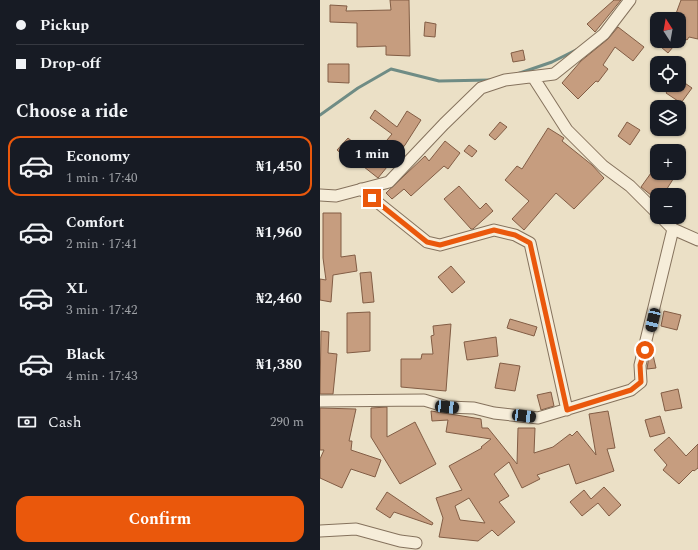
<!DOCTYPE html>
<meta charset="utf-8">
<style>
:root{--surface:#171b24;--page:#20242c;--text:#f1f3f6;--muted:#9ea1a6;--line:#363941;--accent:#ea580c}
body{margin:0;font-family:Spectral,serif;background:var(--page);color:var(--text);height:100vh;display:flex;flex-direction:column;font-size:15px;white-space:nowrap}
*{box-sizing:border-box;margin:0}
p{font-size:13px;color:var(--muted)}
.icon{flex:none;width:22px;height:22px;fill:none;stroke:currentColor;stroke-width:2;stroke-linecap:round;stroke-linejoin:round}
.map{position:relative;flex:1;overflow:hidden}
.side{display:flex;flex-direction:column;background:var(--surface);width:320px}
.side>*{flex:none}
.banner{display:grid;align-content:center;height:88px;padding:0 16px;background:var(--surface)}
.needle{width:26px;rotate:349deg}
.buttons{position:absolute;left:330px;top:12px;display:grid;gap:8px}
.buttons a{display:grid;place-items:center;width:36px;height:36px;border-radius:8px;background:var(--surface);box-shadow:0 1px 3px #0004;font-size:20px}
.end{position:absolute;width:18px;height:18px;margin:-9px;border:5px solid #ea580c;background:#fff;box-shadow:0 0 0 2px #fff}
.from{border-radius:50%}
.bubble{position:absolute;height:28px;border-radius:12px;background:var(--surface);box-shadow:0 1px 3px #0004;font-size:13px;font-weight:700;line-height:28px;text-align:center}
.car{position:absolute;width:12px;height:24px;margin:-12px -6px;border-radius:5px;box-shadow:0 0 3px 1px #0007;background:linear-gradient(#222 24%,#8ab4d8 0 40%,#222 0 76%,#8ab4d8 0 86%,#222 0)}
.banner b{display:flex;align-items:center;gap:14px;height:38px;font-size:15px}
.banner b+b{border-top:1px solid var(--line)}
.banner i{width:10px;height:10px;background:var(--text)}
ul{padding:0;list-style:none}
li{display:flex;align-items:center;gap:12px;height:60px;margin:0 8px 6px;padding:0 8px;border:2px solid transparent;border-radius:12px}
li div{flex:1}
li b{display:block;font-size:15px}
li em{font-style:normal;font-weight:700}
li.current{border-color:var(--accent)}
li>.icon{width:36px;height:36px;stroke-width:1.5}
h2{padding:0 16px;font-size:18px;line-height:48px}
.pay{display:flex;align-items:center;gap:10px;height:44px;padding:0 16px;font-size:15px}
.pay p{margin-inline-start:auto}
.cta{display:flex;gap:8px;margin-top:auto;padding:8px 16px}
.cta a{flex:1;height:46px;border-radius:12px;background:var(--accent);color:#fff;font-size:16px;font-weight:700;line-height:46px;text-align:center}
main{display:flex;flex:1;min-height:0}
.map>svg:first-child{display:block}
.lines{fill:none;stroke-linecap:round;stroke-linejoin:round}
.stream{stroke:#6f8c85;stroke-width:3}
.building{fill:#c69d7f;stroke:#825d45;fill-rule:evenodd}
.minor-casing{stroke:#85725d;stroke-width:13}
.minor{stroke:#f6edd9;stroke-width:11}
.route{stroke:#ea580c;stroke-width:5}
</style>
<main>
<section class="side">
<div class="banner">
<b><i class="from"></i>Pickup</b>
<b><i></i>Drop-off</b>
</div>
<h2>Choose a ride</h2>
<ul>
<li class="current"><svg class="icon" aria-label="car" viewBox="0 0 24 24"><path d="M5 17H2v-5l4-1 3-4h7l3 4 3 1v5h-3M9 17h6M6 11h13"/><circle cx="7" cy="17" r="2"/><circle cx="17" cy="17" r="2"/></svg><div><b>Economy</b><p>1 min · 17:40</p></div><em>₦1,450</em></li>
<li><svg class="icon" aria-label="car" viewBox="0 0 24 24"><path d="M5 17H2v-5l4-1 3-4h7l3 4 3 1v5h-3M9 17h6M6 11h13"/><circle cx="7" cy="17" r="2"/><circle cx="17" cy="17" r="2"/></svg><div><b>Comfort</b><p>2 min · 17:41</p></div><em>₦1,960</em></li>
<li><svg class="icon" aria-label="car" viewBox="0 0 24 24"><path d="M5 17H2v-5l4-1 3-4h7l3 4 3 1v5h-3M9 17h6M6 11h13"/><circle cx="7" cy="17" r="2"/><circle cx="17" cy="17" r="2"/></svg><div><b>XL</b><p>3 min · 17:42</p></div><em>₦2,460</em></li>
<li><svg class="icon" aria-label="car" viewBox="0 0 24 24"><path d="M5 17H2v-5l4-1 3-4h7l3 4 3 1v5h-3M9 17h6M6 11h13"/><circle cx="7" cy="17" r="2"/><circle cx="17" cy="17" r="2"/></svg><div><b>Black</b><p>4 min · 17:43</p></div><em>₦1,380</em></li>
</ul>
<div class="pay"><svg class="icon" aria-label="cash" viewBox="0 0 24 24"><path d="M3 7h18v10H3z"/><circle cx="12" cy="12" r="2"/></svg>Cash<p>290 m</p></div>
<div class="cta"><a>Confirm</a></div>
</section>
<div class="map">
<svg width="378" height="550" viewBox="0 0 378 550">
<rect width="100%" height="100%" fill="#ebe0c6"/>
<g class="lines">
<path class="stream" d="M197,74L232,62L258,49
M0,115L38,88L71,69L119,81L170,80"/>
</g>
<path class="building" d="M70,0H89L90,56L66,55V46L37,47V23L10,22V5L27,6L26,11L71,10Z
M294,0H301L275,32L267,24Z
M361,0H378V39L369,37L367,40L359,35V19H354Z
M105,22L116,24L115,37L104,36Z
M298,27L324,47L313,61L295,47L283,65L288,69L278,82L276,81L258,99L242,83L261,61L288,39Z
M334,41H358L348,53Z
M203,50L205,60L193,62L191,53Z
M8,64H29V83L8,82Z
M359,79L372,88L361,103L346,93L352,85H359Z
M55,110L77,127L87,111L101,120L85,145L58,178L39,163L36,166L17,150L28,138L52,158L72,134L50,118Z
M180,122L187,127L175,140L169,135Z
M307,122L320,130L310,145L298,136Z
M228,128L244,138L242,141L272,165L284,178L254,209L236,193L204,230L192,219L209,201L185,180L197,166L202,169Z
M125,141L140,153L128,169L124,166L91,196L84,189L72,199L66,193L105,156L109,161Z
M149,145L157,151L152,157L144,151Z
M331,173H357L343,195H337V200L321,187Z
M139,186L160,209L166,203L173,211L153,229H151L124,199Z
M3,213H21V257L35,255L37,271L13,275L11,302L0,300V279L6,280L3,258Z
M131,266L145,282L132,293L118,277Z
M51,272L54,302L43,303L40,273Z
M344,311L361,315L357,330L341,326Z
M50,312V351L27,353V313Z
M190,319L217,327L214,336L187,328Z
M131,324L126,391L81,387V359H101L102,354H113L111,336L114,335L113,326Z
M1,331L9,332L8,353L17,354L13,394H0Z
M176,337L178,356L147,360L144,342Z
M333,355L336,368L327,369L329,356Z
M180,363L200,366L195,391L175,388Z
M358,389L362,408L345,411L341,393Z
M231,392L234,406L221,410L217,395Z
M67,407V437L95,422L116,464L80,484L51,437V408Z
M0,408L36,409L29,441H32L31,450L61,460L55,477L31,469L22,488L0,478V459L4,450H0Z
M111,411L161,419L162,428H168L197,464L198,428H215L214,453L233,447L250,434L252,436L257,431L276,455L269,414L288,411L295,448L287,449L294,471L256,484L249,464L217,475L220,479L202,488L189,462L174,474L189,496L179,502L195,522L178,536L172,530L158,541L119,537L123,518L116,498L142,490L129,466L162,448L161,447L171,439L126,432L128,420L112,421ZM149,498L165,523L140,520L135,506Z
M340,416L345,433L330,437L325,420Z
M349,437L366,456L378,444V468L374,471L373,470L359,484L343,470L347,465L334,450Z
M284,487L301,505L289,516L278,503L262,516L250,502L264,490L271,499Z
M67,492L113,523L112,525L74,512L70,518L56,509Z"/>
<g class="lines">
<defs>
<path id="minor" d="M213,77L247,130L283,166L310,186L337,213
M41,189L107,242L120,245L174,230L195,235L210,243L247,410
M0,195L16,196L69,182L124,124L161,88L185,80L234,74L284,34L310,0
M341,217L353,229L378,240
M0,401L104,400L127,407L154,408L174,413L218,418L311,390L321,382L320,365L353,229
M0,531L36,529L80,541L96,543"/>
</defs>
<use href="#minor" class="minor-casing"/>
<use href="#minor" class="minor"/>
</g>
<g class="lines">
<path class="route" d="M52,198L107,242L120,245L174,230L195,235L210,243L247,410L311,390L321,382L320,365L325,350"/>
</g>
</svg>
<div class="buttons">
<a><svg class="needle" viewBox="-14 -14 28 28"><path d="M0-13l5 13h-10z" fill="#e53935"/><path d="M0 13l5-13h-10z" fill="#9ea1a6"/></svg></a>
<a><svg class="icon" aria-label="locate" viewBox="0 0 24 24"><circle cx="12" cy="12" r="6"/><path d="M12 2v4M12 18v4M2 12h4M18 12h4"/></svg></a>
<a><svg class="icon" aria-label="layers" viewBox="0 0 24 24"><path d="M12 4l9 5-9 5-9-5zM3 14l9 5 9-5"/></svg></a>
<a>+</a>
<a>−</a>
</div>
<i class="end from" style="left:325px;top:350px"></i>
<i class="end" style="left:52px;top:198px"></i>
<div class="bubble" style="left:19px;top:140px;width:66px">1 min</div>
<i class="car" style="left:333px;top:320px;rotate:193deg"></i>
<i class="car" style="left:127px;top:407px;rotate:96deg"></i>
<i class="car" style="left:204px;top:416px;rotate:97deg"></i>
</div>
</main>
